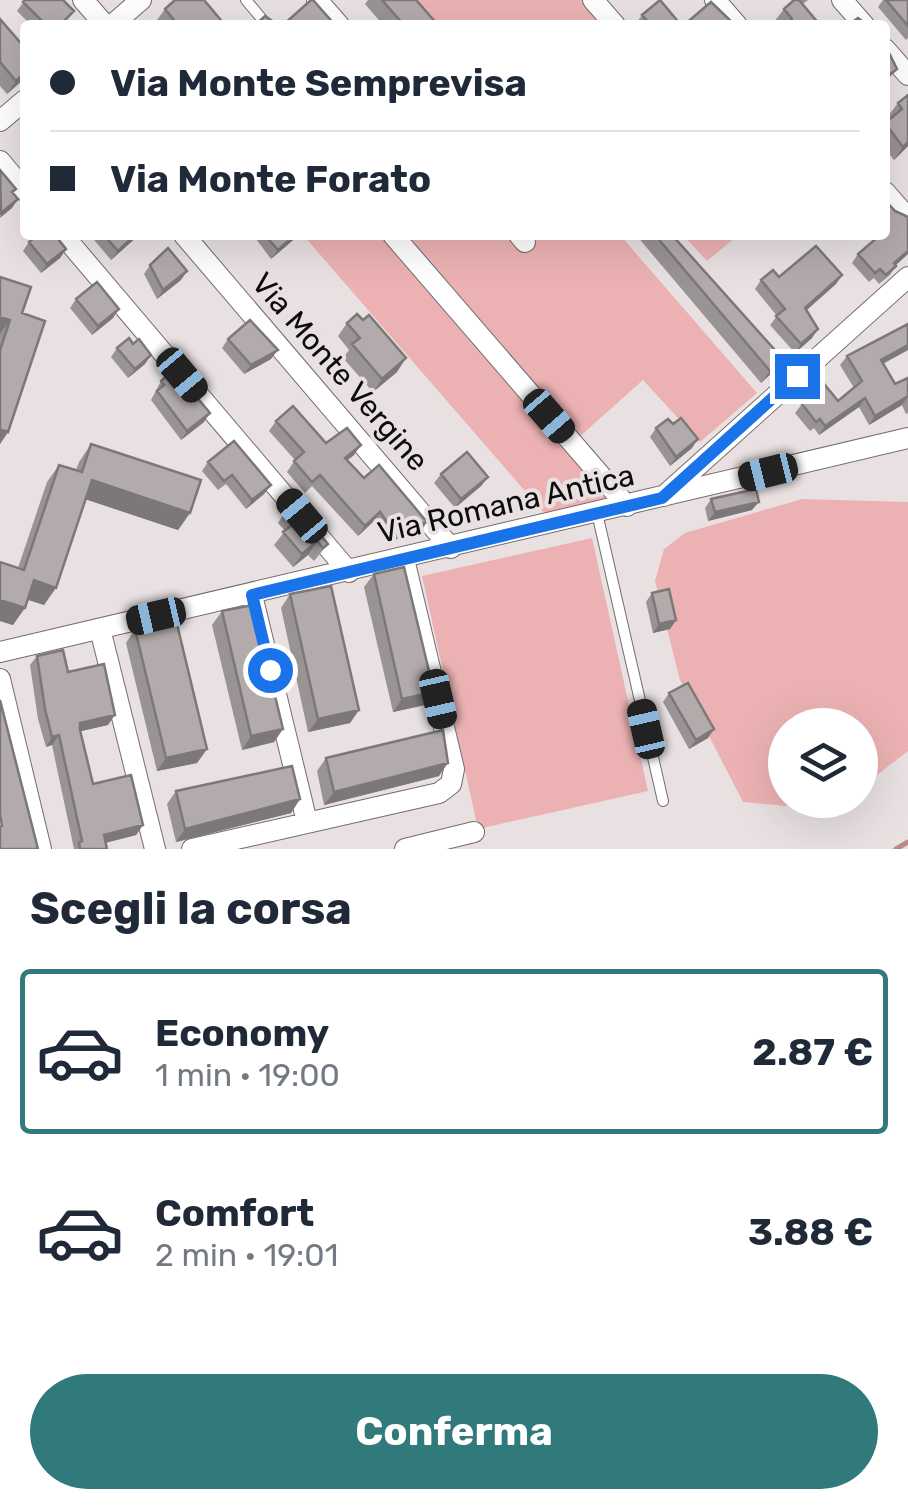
<!DOCTYPE html>
<html lang="it">
<meta charset="utf-8">
<style>
:root{--surface:#fff;--page:#f6f6f7;--text:#1f2937;--muted:#747a83;--line:#e0e1e3;--accent:#307a7c}
body{margin:0;font-family:Rubik,sans-serif;background:var(--page);color:var(--text);height:100vh;display:flex;flex-direction:column;font-size:38px;white-space:nowrap}
*{box-sizing:border-box;margin:0}
p{font-size:32px;color:var(--muted)}
.icon{flex:none;width:55px;height:55px;fill:none;stroke:currentColor;stroke-width:2;stroke-linecap:round;stroke-linejoin:round}
.map{position:relative;height:849px;overflow:hidden}
.panel{display:flex;flex-direction:column;background:var(--surface);flex:1}
.panel>*{flex:none}
.guide{position:absolute;left:20px;top:20px;width:870px;height:220px;border-radius:10px;box-shadow:0 10px 40px #0002;display:grid;align-content:center;height:220px;padding:0 30px;background:var(--surface)}
.fabs{position:absolute;left:768px;top:708px;display:grid;gap:20px}
.fabs a{display:grid;place-items:center;width:110px;height:110px;border-radius:50%;background:var(--surface);box-shadow:0 10px 40px #0002;font-size:50px}
.end{position:absolute;width:45px;height:45px;margin:-22px;border:12px solid #1a73e8;background:#fff;box-shadow:0 0 0 5px #fff}
.from{border-radius:50%}
.car{position:absolute;width:30px;height:60px;margin:-30px -15px;border-radius:12px;box-shadow:0 0 8px 2px #0007;background:linear-gradient(#222 24%,#8ab4d8 0 40%,#222 0 76%,#8ab4d8 0 86%,#222 0)}
.guide b{display:flex;align-items:center;gap:35px;height:95px;font-size:38px}
.guide b+b{border-top:2px solid var(--line)}
.guide i{width:25px;height:25px;background:var(--text)}
ul{padding:0;list-style:none}
li{display:flex;align-items:center;gap:30px;height:165px;margin:0 20px 15px;padding:0 10px;border:5px solid transparent;border-radius:10px}
li div{flex:1}
li b{display:block;font-size:38px}
li em{font-style:normal;font-weight:700}
li.active{border-color:var(--accent)}
li>.icon{width:90px;height:90px;stroke-width:1.5}
h2{padding:0 30px;font-size:45px;line-height:120px}
.action{display:flex;gap:20px;margin-top:auto;padding:20px 30px}
.action a{flex:1;height:115px;border-radius:60px;background:var(--accent);color:#fff;font-size:40px;font-weight:700;line-height:115px;text-align:center}
.map>svg:first-child{display:block}
.green{fill:#ecb2b3}
.lines{fill:none;stroke-linecap:round;stroke-linejoin:round}
.stream{stroke:#bf8788;stroke-width:5}
.lane-casing{stroke:#746c6c;stroke-width:12}
.street-casing{stroke:#746c6c;stroke-width:22}
.lane{stroke:#fff;stroke-width:10}
.street{stroke:#fff;stroke-width:20}
.wall{fill:#9a9393}
.shaded-wall{fill:#7d7878}
.building{fill:#b3abab;stroke:#7d7878;stroke-width:2.5}
.route{stroke:#1a73e8;stroke-width:12}
.labels{text-anchor:middle;dominant-baseline:central;stroke-width:8;stroke-linejoin:round;paint-order:stroke}
.street-label{font-size:30px;fill:#0e0b0b;stroke:#e9e1e1}
</style>
<div class="map">
<svg width="908" height="849" viewBox="0 0 908 849">
<rect width="100%" height="100%" fill="#e9e1e1"/>
<path class="green" d="M412,0H582L605,25H435Z
M303,235H383L394,247L408,235H620L757,393L700,442L643,380L568,447L613,498L544,513Z
M683,235H732L735,238L707,261Z
M802,499L908,502V751L860,788V725H785V800H829L786,806L743,802L680,680L655,581L664,549L685,533Z
M592,538L648,791L478,829L422,576Z"/>
<g class="lines">
<path class="stream" d="M896,849L908,842"/>
<defs>
<path id="lane" d="M246,0L267,25
M597,513L663,801"/>
<path id="street" d="M83,0L105,25
M317,0L339,25
M593,0L615,25
M715,0L737,25
M842,0L864,25
M112,25L141,0
M885,49L908,75
M0,121L25,100
M0,161L25,191
M885,192L908,218
M63,235L349,572
M184,235L451,548
M393,235L627,506
M519,235L525,242
M664,496L908,277
M252,595L307,822
M100,629L155,849
M0,652L908,438
M0,679L41,849
M192,849L439,793L451,784L454,769L404,559
M405,849L474,832"/>
</defs>
<use href="#lane" class="lane-casing"/>
<use href="#street" class="street-casing"/>
<use href="#lane" class="lane"/>
<use href="#street" class="street"/>
</g>
<path class="wall" d="M25,0L74,11L63,25H31L17,11Z
M368,0H416L438,25H383L365,4Z
M794,0H808L803,4L820,25H777L774,22L784,9Z
M883,0H908V38L906,40L878,7Z
M165,9L225,25H161L157,20Z
M642,15L681,25H635Z
M0,19L25,78L7,94L0,86Z
M908,95V146L894,160L885,149V123L890,119L888,116L898,103Z
M895,211L908,217V254L896,265L890,275L879,284L874,278L869,282L852,263L858,254L878,237L876,235H885Z
M90,235H139L111,260Z
M253,235H299L271,259Z
M636,235H672L783,359L774,371L761,383Z
M29,242L66,249L60,258L41,273L23,251Z
M150,265L181,280L157,299L144,274Z
M842,275L836,284L806,310L812,338L795,353L770,325L777,316L755,289L761,280L779,277Z
M0,277L22,313L8,432L0,444Z
M76,299L113,318L92,335L70,308Z
M347,323L397,372L373,392L343,358L349,350L338,336Z
M908,324V350L883,364L895,384L908,378V413L906,414L902,405L869,425L859,407L819,435L814,428L810,431L795,413L802,404L838,401L854,388L840,365L847,356Z
M228,339L271,359L244,374L222,348Z
M133,344L145,364L128,378L111,357L117,348Z
M161,381L204,422L181,440L151,400Z
M276,421L354,455L347,460L420,533L386,542L373,522L358,536L312,486L305,493L287,472L295,460L269,431Z
M656,428L692,448L670,466L650,437Z
M91,444L190,513L178,530L85,499L44,605L27,599L13,625L0,621V562L18,568L47,482L59,465L76,470L79,462Z
M208,462L271,485L264,494L246,509L226,484L218,490L202,471Z
M441,474L488,477L481,486L455,508L434,483Z
M711,499L752,510L708,521L705,508Z
M287,509L328,544L314,561L308,555L293,567L274,545L285,531L278,523Z
M374,574L434,692L425,705L393,712L364,587Z
M652,593L676,620L670,629L653,633L646,602Z
M290,594L359,710L350,723L308,732L281,608Z
M222,611L283,729L274,742L242,750L212,625Z
M135,629L207,749L197,763L157,771L126,643Z
M37,656L68,672L108,725L80,731L93,784L143,825L136,835L105,843L107,849H74L52,745L46,747L38,719L30,665Z
M669,693L708,738L689,749L663,702Z
M326,758L439,776L324,805L317,771Z
M176,791L300,799L291,813L176,842L167,804Z"/>
<path class="shaded-wall" d="M25,73V78L7,94L16,81Z
M908,142V146L894,160L903,147Z
M18,199L12,208L0,218L1,213Z
M135,235H139L111,260L118,251Z
M295,235H299L271,259L278,250Z
M66,249L60,258L41,273L47,264Z
M908,251V254L888,272L894,263Z
M187,271L181,280L157,299L163,290Z
M842,275L836,284L799,317L805,308Z
M119,309L113,318L92,335L98,326Z
M0,317L10,320L0,334Z
M818,329L812,338L795,353L801,344Z
M908,345V350L874,368L881,360Z
M278,350L271,359L244,374L251,365Z
M151,355L145,364L128,378L135,369Z
M406,358L397,372L373,392L382,379Z
M783,359L774,371L761,383L770,371Z
M908,396L902,405L869,425L875,416Z
M865,398L859,407L819,435L825,426Z
M210,413L204,422L181,440L187,431Z
M0,429L8,432L0,444Z
M698,439L692,448L670,466L676,457Z
M361,445L354,455L338,468L345,458Z
M488,477L481,486L455,508L461,499Z
M92,480L190,513L178,530L79,497Z
M271,485L264,494L246,509L252,500Z
M759,502L752,510L708,521L715,512Z
M380,512L373,522L358,536L365,526Z
M427,522L420,533L386,542L394,532Z
M317,541L308,555L293,567L302,554Z
M34,580L56,588L44,605L22,598Z
M0,600L25,608L13,625L0,621Z
M676,620L670,629L653,633L659,624Z
M434,692L425,705L393,712L402,699Z
M359,710L350,723L308,732L318,719Z
M115,715L108,725L73,733L80,723Z
M283,729L274,742L242,750L251,736Z
M714,729L708,738L689,749L696,740Z
M59,735L52,745L46,747L52,737Z
M207,749L197,763L157,771L166,758Z
M448,763L439,776L324,805L334,792Z
M300,799L291,813L176,842L185,829Z
M143,825L136,835L97,845L104,835Z"/>
<path class="building" d="M25,0H63L74,11L60,25H46L23,2Z
M175,0H204L225,25H178L165,9Z
M311,0H313L335,25H283Z
M382,0H416L438,25H404Z
M660,0L681,25H651L642,15Z
M794,0H799L820,25H786L792,19L784,9Z
M886,0H908V26Z
M711,2L735,25H684Z
M265,16L278,25H255Z
M858,18L867,25H852L851,23Z
M0,19L25,48V73L16,81L0,62Z
M885,45L897,69L885,79Z
M908,95V142L903,147L885,123L902,109L898,103Z
M0,170L16,189L12,192L18,199L1,213Z
M885,200L895,211L908,217V251L894,263L896,266L886,275L880,269L875,273L858,254L880,235H885Z
M37,235H55L66,249L47,264L29,242Z
M104,235H135L118,251Z
M265,235H295L278,250Z
M655,235H672L783,359L770,371Z
M816,246L842,275L805,308L818,329L801,344L776,316L785,309L761,280L773,270L779,277Z
M168,248L187,271L163,290L150,265Z
M0,277L31,287L22,313L45,321L8,432L0,429V350L10,320L0,317Z
M97,282L119,309L98,326L76,299Z
M357,314L363,320L369,315L406,358L382,379L352,344L360,338L347,323Z
M250,320L278,350L251,365L228,339Z
M908,324V345L881,360L895,384L908,378V396L875,416L865,398L825,426L820,419L816,422L802,404L825,385L838,401L862,381L847,356Z
M129,338L133,344L139,339L151,355L135,369L117,348Z
M174,370L210,413L187,431L157,391L164,385L161,381Z
M293,406L326,443L347,428L361,445L345,458L364,478L379,465L427,522L394,532L380,512L365,526L320,475L312,482L294,461L304,452L276,421Z
M681,418L698,439L676,457L656,428L668,419L673,424Z
M234,441L271,485L252,500L232,475L224,481L208,462Z
M91,444L201,480L190,513L92,480L56,588L34,580L25,608L0,600V562L24,570L59,465L82,472Z
M467,452L488,477L461,499L441,474Z
M756,489L759,502L715,512L711,499Z
M294,504L328,544L323,548L317,541L302,554L283,532L297,521L287,509Z
M404,567L434,692L402,699L374,574Z
M331,586L359,710L318,719L290,594Z
M669,589L676,620L659,624L652,593Z
M253,605L283,729L251,736L222,611Z
M176,620L207,749L166,758L135,629Z
M63,650L68,672L104,664L115,715L80,723V730L93,784L131,775L143,825L104,835L107,849H80L79,842L82,841L59,735L52,737L45,709L37,656Z
M688,683L714,729L696,740L669,693Z
M0,700L38,849H0V827L2,826L0,814Z
M443,730L448,763L334,792L326,758Z
M292,766L300,799L185,829L176,791Z"/>
<g class="lines">
<path class="route" d="M270,670L252,595L662,498L797,376"/>
</g>
<g class="labels">
<g class="street-label">
<text transform="translate(340 372) rotate(49)">Via Monte Vergine</text>
<text transform="translate(506 504) rotate(-13)">Via Romana Antica</text>
</g>
</g>
</svg>
<div class="fabs">
<a><svg class="icon" aria-label="layers" viewBox="0 0 24 24"><path d="M12 4l9 5-9 5-9-5zM3 14l9 5 9-5"/></svg></a>
</div>
<i class="end from" style="left:270px;top:670px"></i>
<i class="end" style="left:797px;top:376px"></i>
<i class="car" style="left:182px;top:375px;rotate:140deg"></i>
<i class="car" style="left:549px;top:416px;rotate:139deg"></i>
<i class="car" style="left:768px;top:472px;rotate:256deg"></i>
<i class="car" style="left:302px;top:516px;rotate:320deg"></i>
<i class="car" style="left:156px;top:616px;rotate:257deg"></i>
<i class="car" style="left:438px;top:699px;rotate:167deg"></i>
<i class="car" style="left:646px;top:729px;rotate:347deg"></i>
<div class="guide">
<b><i class="from"></i>Via Monte Semprevisa</b>
<b><i></i>Via Monte Forato</b>
</div>
</div>
<section class="panel">
<h2>Scegli la corsa</h2>
<ul>
<li class="active"><svg class="icon" aria-label="car" viewBox="0 0 24 24"><path d="M5 17H2v-5l4-1 3-4h7l3 4 3 1v5h-3M9 17h6M6 11h13"/><circle cx="7" cy="17" r="2"/><circle cx="17" cy="17" r="2"/></svg><div><b>Economy</b><p>1 min · 19:00</p></div><em>2.87 €</em></li>
<li><svg class="icon" aria-label="car" viewBox="0 0 24 24"><path d="M5 17H2v-5l4-1 3-4h7l3 4 3 1v5h-3M9 17h6M6 11h13"/><circle cx="7" cy="17" r="2"/><circle cx="17" cy="17" r="2"/></svg><div><b>Comfort</b><p>2 min · 19:01</p></div><em>3.88 €</em></li>
</ul>
<div class="action"><a>Conferma</a></div>
</section>
